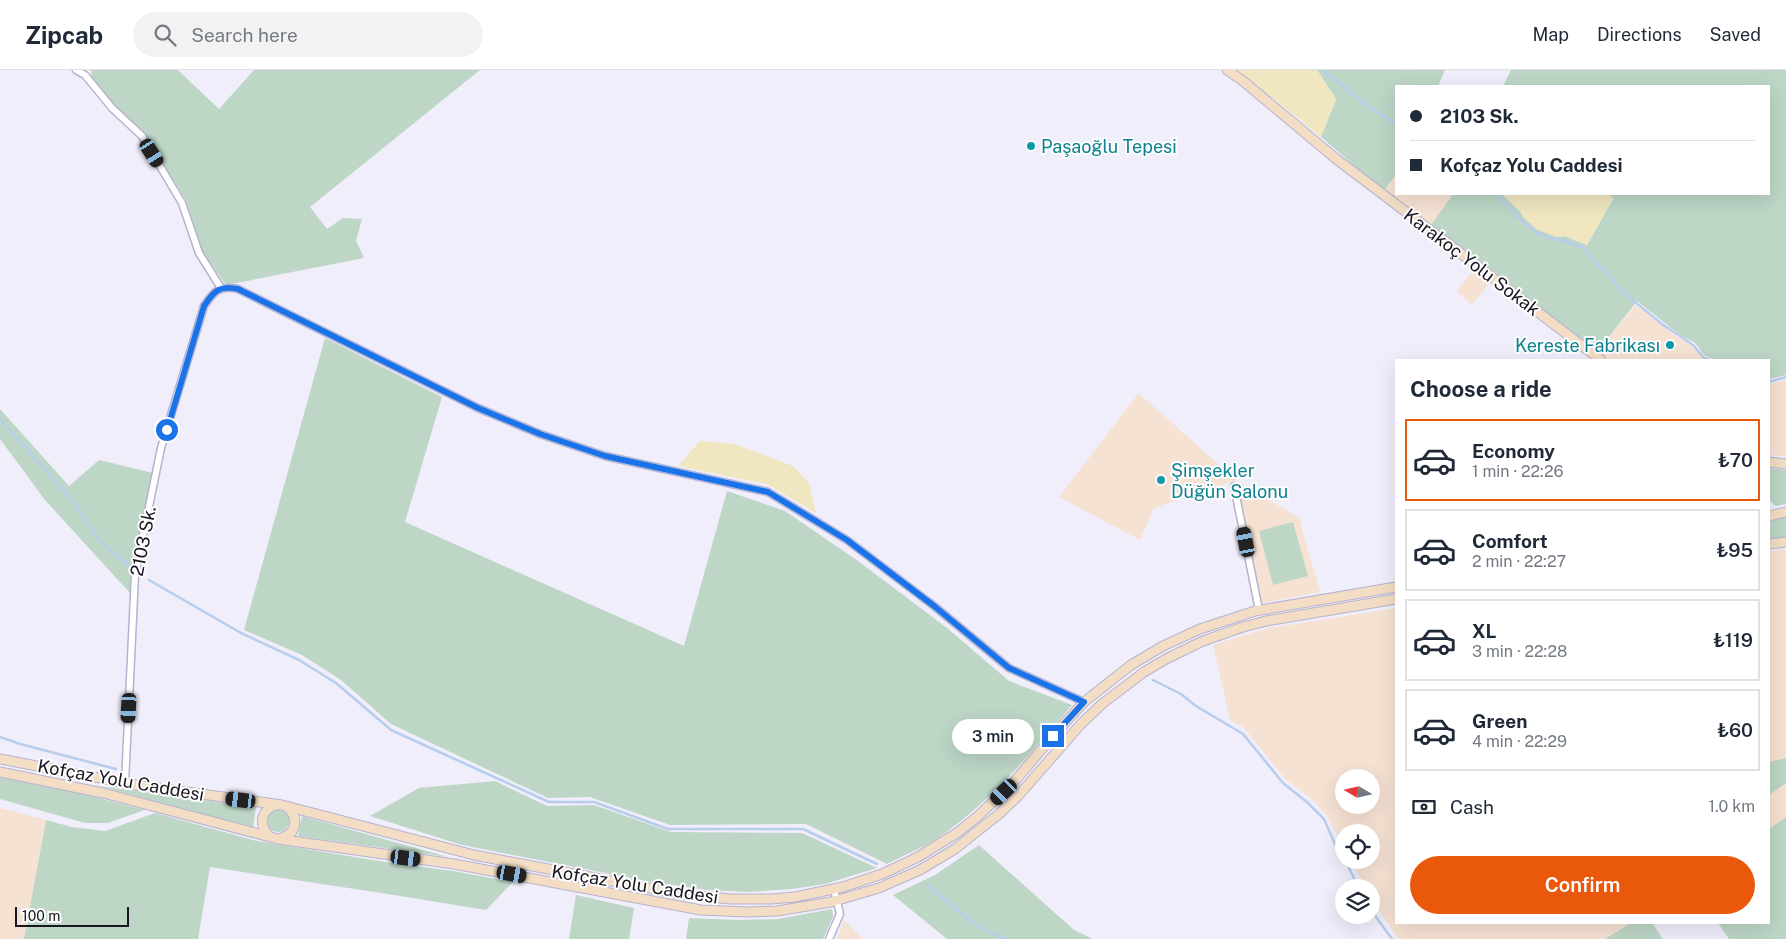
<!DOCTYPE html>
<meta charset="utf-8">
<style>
:root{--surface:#fff;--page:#f2f2f3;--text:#1f2937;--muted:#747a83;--line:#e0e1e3;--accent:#ea580c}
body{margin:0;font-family:"Public Sans",sans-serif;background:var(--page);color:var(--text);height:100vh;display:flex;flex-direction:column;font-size:19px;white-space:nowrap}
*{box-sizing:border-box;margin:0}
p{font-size:16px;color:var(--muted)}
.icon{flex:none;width:28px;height:28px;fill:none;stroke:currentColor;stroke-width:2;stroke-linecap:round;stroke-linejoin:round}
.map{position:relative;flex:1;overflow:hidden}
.drawer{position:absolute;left:1395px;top:289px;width:375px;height:565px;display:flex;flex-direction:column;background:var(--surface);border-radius:0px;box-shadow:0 5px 20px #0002}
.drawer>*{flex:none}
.guide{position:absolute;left:1395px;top:15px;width:375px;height:110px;border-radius:0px;box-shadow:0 5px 20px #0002;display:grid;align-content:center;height:110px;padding:0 15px;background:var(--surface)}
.needle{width:32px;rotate:279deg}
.tools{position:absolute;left:1335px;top:699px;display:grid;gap:10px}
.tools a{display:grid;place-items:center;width:45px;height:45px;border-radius:50%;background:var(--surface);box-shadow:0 5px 20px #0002;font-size:25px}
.scale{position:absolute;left:15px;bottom:12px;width:114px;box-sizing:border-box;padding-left:5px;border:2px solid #181621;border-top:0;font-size:14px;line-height:18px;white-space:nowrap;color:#181621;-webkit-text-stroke:4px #fdfdfd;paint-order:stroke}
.end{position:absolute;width:22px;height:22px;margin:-11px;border:6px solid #1a73e8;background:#fff;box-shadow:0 0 0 2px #fff}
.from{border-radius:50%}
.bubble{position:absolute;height:35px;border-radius:18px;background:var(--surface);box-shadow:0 5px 20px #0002;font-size:16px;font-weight:600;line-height:35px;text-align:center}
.car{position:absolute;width:15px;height:30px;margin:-15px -8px;border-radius:6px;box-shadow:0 0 4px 1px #0007;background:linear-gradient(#222 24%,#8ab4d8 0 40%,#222 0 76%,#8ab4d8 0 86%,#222 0)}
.guide b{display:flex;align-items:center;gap:18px;height:48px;font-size:19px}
.guide b+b{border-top:1px solid var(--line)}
.guide i{width:12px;height:12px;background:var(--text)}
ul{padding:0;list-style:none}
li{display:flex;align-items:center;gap:15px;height:82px;margin:0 10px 8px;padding:0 5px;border:2px solid var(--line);border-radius:0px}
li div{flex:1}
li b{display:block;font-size:19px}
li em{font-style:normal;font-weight:600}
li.on{border-color:var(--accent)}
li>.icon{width:45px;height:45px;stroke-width:1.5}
h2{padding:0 15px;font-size:22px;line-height:60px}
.pay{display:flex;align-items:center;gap:12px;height:55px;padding:0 15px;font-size:19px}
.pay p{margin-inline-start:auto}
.primary-button{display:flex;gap:10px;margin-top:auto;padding:10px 15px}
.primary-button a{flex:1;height:58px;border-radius:30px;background:var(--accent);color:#fff;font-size:20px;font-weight:600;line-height:58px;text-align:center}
header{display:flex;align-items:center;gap:30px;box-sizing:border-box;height:70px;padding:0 25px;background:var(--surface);border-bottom:1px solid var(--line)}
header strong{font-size:24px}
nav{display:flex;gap:28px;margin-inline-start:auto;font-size:18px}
.search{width:350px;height:45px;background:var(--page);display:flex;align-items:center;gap:12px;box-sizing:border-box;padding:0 18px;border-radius:28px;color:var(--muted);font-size:19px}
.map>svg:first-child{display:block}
.industrial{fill:#f6e2d3;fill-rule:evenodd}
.green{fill:#bdd6c6}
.sand{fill:#f0e7c1}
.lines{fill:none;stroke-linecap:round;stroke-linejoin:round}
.stream{stroke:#b8cdec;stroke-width:2.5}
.street-casing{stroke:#b7b2cf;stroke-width:9}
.secondary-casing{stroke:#b7b2cf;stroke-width:11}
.street{stroke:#fff;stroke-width:6}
.secondary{stroke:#f3dec5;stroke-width:9}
.route{stroke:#1a73e8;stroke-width:6}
.culture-dot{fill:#0f9aa8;stroke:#fdfdfd;stroke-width:2}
.labels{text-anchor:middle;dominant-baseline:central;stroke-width:4;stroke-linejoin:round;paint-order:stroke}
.culture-label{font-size:18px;fill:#0d838f;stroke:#fdfdfd;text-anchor:start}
.street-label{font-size:18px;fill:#181621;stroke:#fdfdfd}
</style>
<header>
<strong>Zipcab</strong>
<div class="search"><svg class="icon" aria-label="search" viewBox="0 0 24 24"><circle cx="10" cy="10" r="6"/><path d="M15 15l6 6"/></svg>Search here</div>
<nav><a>Map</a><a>Directions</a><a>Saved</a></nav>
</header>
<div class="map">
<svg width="1786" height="869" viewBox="0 0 1786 869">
<rect width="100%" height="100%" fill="#f0eefb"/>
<path class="industrial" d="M1396,104V124H1453L1431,155L1384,121Z
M1473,201L1490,213L1472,235L1456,221Z
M1635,235L1677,267L1692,276L1705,290H1610L1598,281Z
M1786,310V386L1769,385V314Z
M1138,324L1143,327L1236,410L1299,448L1320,522L1262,533L1236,410L1154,438L1140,470L1059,427Z
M1786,479V747L1769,759V481Z
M1396,538V852L1631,853L1605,869H1398L1371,827V818L1366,817L1350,790H1371V762H1344V778L1326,745L1311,728L1286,710L1244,658L1230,650L1213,575L1264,559ZM1344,708H1371V735H1344Z
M0,738L46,750L24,869H0Z
M844,850L863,869H837Z"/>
<path class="green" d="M91,0H178L219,39L254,0H480L310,137L327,159L343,148L362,149L356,171L364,188L226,215L202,181L186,130L144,64L112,35L92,10Z
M1317,0H1445L1438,16H1396V104L1384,121L1321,67L1336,29Z
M1511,0H1786V305L1769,309V290H1716L1705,286L1695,273L1680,265L1637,231L1598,281L1431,155L1453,124H1502L1520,141L1524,148L1557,167L1565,166L1587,175L1613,129L1608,124H1769V16H1503Z
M325,268L442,327L405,452L684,576L727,421L785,441L858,491L947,558L1009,611L1072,635C1030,684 989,734 935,770C920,779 902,786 887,794L806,754L670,755L590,727L548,728L391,654L341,610L302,585L244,560Z
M0,339L69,416L99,390L153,403L131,505L130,523L45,430L0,369Z
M1769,398L1786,400V434L1776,436L1769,430Z
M1786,447V467L1769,469V451Z
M1293,452L1308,506L1273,515L1259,461Z
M1786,688V713L1769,725V692Z
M0,707L75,722L145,740L108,753H85L0,729Z
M495,711L547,736L594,735L671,762L802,763L877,798L825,814L792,819L749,822L706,820L646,811L462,775L370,746L419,718Z
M99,716L256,737L253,758Z
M267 751a11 11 0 1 1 22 0a11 11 0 1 1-22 0Z
M155,743L257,771L385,792L453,801L513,812L486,840L388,824L210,797L198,869H24L46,750L72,757L105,761Z
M302,746L448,787L298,766Z
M1786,747V869H1729L1718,853L1769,852V759Z
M979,775L1074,860L1093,869H947L893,825L935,805Z
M576,825L634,838L629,869H569Z
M832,839L833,847L823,869H686L689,848L739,850L778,849Z
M1631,853H1652L1663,869H1605Z"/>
<path class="sand" d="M1238,0H1317L1336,29L1321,67Z
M1502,124H1608L1613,129L1587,175L1565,166L1557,167L1538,160L1524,148L1520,141Z
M700,371L735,374L793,396L809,413L816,443L767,414L678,396Z"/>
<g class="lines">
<path class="stream" d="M1322,0L1371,38L1396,54
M1496,124L1522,151L1537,163L1557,170H1563L1584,178L1596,194L1610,205L1620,220L1662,254L1693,275L1704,288L1709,290
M1769,312L1786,307
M0,349L73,431L99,470L129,496
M149,510L241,563L299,590L336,613L391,660L549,732H594L668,759H803L877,794
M1153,610L1181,624L1196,636L1243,664L1283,713L1308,733L1324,749L1334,772L1344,788
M0,667L20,674L116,699
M1345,790L1359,818
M927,814C949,833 978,861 1006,869
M1371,840L1392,869"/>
<defs>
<path id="street" d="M76,0L85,5L112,38L142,66L182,133L199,183L221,218
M1234,416L1259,540
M125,713L135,505L161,378L204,236C214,221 219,215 238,219L478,338L540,364L605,386L768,422L847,470L934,536L1009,598L1084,632
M829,869L840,844L834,819"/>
<path id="secondary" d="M1227,0L1243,11L1335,88L1601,290
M1769,392L1786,394
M1769,446L1786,442
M1769,474L1786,472
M0,689L136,715L282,735L474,785L680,824L730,829H771L795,827L843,817L882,804L918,787L957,763L978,746L1013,713L1053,666L1084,632L1131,595L1163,576L1200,559L1255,541L1396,517
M0,702L103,723L278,769L454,794L701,840L748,842L777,841L831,832L879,818L920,800L955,779L999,744L1018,726L1081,654L1102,634L1144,602L1166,589L1203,571L1243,557L1266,551L1396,529
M268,765C258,753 262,739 276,735
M281,768C297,764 299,747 287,737"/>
</defs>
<use href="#street" class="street-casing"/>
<use href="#secondary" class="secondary-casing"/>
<use href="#street" class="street"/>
<use href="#secondary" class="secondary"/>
</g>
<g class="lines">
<path class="route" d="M167,360L204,236C214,221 219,215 238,219L478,338L540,364L605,386L768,422L847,470L934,536L1009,598L1084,632L1053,666"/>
</g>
<g class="culture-dot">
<circle cx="1031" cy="76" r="5"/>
<circle cx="1670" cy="275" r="5"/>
<circle cx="1161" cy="410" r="5"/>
</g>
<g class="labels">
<g class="culture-label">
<text x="1041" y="76">Paşaoğlu Tepesi</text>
<text x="1660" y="275" text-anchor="end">Kereste Fabrikası</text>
<text x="1171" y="400">Şimşekler<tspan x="1171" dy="21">Düğün Salonu</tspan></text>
</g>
<g class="street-label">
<text transform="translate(1472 192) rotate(37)">Karakoç Yolu Sokak</text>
<text transform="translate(143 471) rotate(-79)">2103 Sk.</text>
<text transform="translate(121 710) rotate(10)">Kofçaz Yolu Caddesi</text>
<text transform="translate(635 814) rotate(9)">Kofçaz Yolu Caddesi</text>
</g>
</g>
</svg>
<div class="tools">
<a><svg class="needle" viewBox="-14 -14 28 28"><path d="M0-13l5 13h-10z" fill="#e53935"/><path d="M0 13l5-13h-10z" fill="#747a83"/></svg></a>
<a><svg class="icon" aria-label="locate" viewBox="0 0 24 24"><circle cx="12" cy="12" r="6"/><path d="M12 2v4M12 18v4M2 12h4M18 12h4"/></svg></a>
<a><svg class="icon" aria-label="layers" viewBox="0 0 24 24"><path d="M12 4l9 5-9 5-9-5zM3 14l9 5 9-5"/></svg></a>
</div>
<div class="scale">100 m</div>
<i class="end from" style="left:167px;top:360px"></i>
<i class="end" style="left:1053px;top:666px"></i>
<div class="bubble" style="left:952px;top:649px;width:82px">3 min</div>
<i class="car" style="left:152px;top:83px;rotate:148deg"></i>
<i class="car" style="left:1246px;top:472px;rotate:349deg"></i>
<i class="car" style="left:129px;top:638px;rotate:183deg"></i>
<i class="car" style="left:1004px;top:722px;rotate:226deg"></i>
<i class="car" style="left:241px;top:730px;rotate:277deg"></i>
<i class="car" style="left:406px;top:788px;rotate:97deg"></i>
<i class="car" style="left:512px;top:804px;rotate:100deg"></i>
<div class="guide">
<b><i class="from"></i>2103 Sk.</b>
<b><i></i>Kofçaz Yolu Caddesi</b>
</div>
<section class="drawer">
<h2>Choose a ride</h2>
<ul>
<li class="on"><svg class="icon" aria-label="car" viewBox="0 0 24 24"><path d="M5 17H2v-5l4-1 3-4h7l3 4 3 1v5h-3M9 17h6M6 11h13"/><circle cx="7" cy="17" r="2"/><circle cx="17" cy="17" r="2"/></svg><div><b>Economy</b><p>1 min · 22:26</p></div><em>₺70</em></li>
<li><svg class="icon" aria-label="car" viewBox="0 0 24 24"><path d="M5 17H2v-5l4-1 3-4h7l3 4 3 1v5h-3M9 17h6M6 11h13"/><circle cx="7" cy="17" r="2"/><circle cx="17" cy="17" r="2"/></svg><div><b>Comfort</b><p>2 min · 22:27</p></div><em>₺95</em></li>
<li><svg class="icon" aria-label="car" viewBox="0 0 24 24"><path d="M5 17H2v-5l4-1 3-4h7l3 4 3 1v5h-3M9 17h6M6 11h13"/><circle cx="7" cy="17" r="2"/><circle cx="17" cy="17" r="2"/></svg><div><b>XL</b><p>3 min · 22:28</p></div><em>₺119</em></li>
<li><svg class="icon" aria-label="car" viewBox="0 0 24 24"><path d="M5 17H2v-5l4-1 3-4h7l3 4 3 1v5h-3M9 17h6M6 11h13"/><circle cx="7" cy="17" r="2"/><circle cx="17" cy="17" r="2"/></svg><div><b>Green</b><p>4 min · 22:29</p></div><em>₺60</em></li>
</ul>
<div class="pay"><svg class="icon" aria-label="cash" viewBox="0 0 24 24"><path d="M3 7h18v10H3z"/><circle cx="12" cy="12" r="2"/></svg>Cash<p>1.0 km</p></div>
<div class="primary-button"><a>Confirm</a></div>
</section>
</div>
